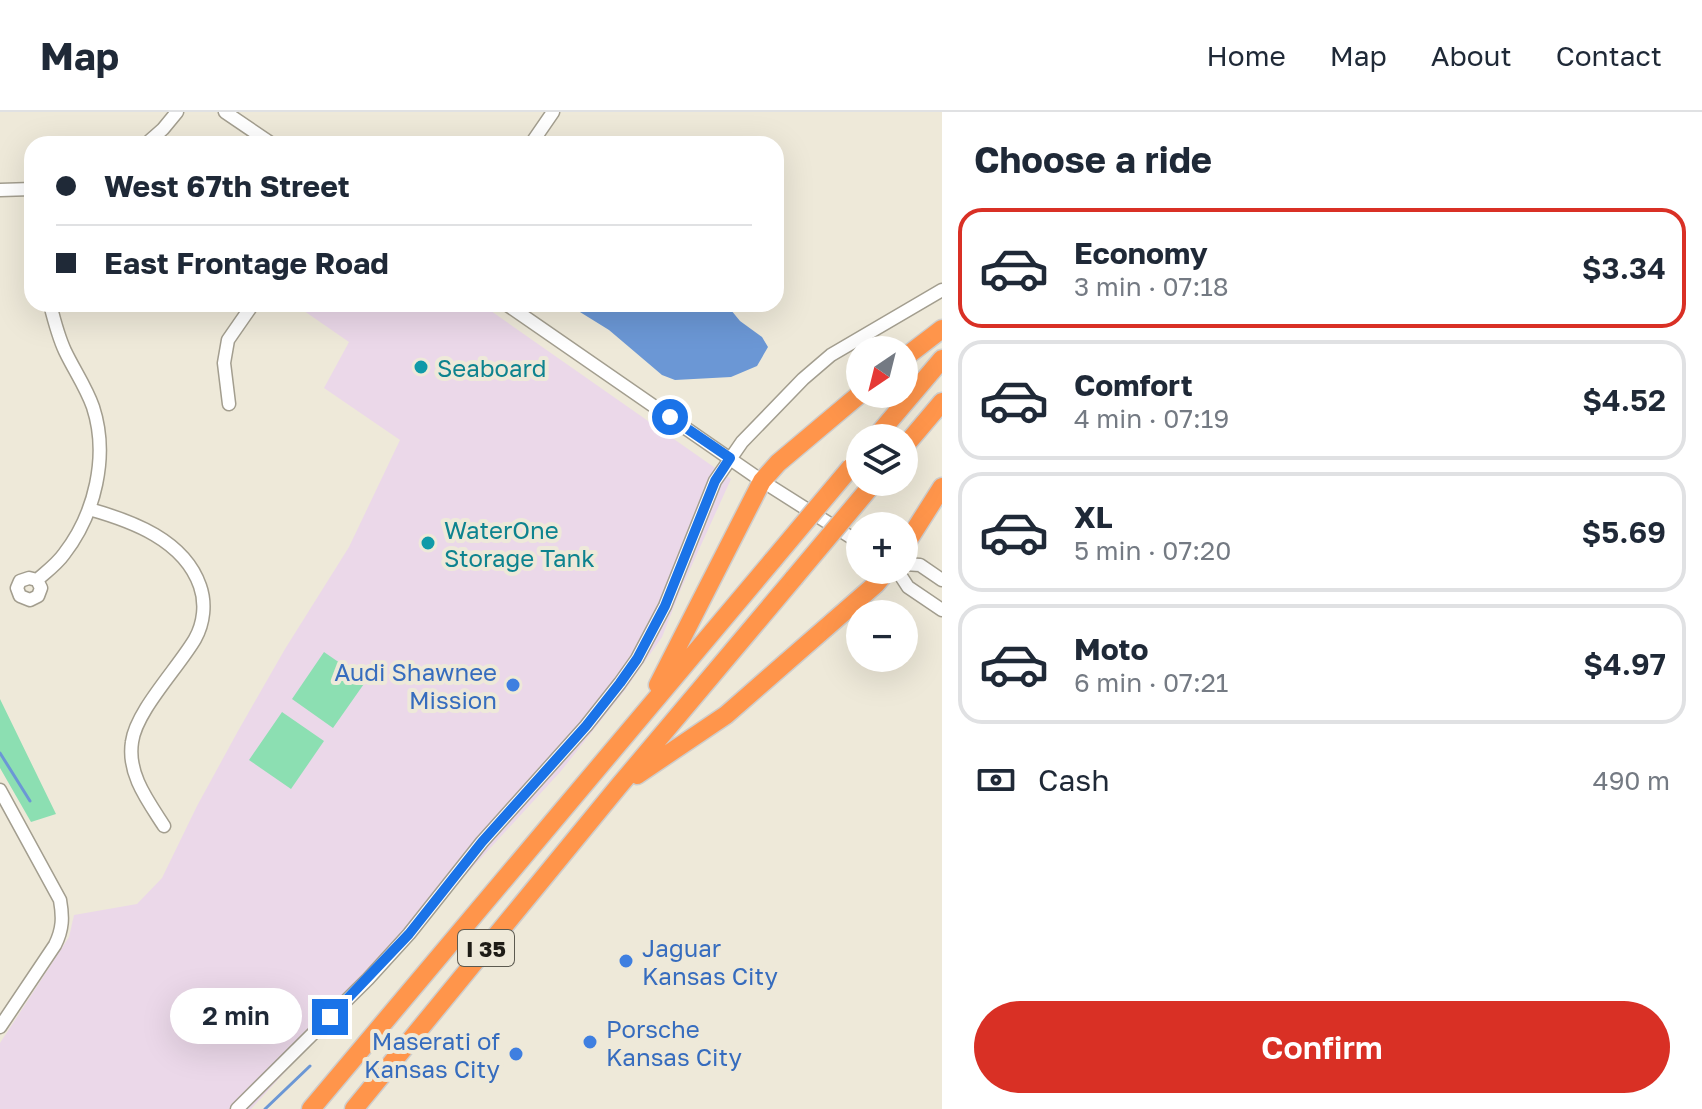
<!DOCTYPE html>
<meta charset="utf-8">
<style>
:root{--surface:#fff;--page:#f6f6f7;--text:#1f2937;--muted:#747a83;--line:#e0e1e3;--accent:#d93025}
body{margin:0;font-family:"Golos Text",sans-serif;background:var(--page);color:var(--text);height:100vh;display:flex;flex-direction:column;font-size:30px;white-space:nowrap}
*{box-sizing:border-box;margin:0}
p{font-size:26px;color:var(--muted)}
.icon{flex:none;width:44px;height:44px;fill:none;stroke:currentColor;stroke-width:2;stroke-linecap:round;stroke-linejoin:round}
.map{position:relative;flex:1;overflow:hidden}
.sheet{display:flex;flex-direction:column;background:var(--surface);width:760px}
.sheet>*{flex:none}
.guide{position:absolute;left:24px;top:24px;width:760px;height:176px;border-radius:24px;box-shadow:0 8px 32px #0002;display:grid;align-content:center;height:176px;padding:0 32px;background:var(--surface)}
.needle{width:52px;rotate:215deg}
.tools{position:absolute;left:846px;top:224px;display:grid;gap:16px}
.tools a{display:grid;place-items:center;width:72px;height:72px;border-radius:50%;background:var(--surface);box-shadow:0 8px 32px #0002;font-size:40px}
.end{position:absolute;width:36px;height:36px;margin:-18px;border:10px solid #1a73e8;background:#fff;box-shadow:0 0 0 4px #fff}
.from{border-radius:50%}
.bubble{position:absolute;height:56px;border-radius:28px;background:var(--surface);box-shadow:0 8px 32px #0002;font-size:26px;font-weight:600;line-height:56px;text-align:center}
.guide b{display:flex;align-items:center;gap:28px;height:76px;font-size:30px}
.guide b+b{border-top:2px solid var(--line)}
.guide i{width:20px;height:20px;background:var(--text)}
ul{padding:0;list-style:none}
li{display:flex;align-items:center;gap:24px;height:120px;margin:0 16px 12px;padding:0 16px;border:4px solid var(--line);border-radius:24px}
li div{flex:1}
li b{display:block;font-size:30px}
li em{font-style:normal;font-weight:600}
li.selected{border-color:var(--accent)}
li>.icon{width:72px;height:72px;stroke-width:1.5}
h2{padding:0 32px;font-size:36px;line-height:96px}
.pay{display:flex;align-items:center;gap:20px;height:88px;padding:0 32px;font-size:30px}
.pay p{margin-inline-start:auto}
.button{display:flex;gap:16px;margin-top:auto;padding:16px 32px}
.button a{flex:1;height:92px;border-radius:48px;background:var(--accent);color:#fff;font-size:32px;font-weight:600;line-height:92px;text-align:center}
header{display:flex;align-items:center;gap:48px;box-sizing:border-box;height:112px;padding:0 40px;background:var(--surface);border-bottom:2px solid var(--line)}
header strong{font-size:38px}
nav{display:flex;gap:44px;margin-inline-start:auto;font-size:28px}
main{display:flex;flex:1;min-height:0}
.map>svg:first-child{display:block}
.commercial{fill:#ebd8e9}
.green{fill:#8cdfb2}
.water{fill:#6b97d5}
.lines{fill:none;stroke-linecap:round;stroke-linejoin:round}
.stream{stroke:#6b97d5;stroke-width:3}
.minor-casing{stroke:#a39e8f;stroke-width:15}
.highway-casing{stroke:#cecdcc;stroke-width:21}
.minor{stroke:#fff;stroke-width:12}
.highway{stroke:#ff954b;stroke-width:18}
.highway-bridge-casing{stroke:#cecdcc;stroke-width:21;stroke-linecap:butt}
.highway-bridge{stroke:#ff954b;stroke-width:18}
.route{stroke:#1a73e8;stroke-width:10}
.culture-dot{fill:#0f9aa8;stroke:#eee9d9;stroke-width:3}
.shop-dot{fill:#3f7fe0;stroke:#eee9d9;stroke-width:3}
.labels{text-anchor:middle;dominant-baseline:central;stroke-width:8;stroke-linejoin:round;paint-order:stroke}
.shield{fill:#eee9d9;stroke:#5c5a50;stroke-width:2}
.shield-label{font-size:22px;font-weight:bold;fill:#1e1c16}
.culture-label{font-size:24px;fill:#0d838f;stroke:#eee9d9;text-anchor:start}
.shop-label{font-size:24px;fill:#366cbe;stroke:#eee9d9;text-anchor:end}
</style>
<header>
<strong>Map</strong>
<nav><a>Home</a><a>Map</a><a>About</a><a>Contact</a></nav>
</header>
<main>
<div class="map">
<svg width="942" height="997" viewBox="0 0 942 997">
<rect width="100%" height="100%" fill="#eee9d9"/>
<path class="commercial" d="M294,192H481L731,367L681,477L662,525L625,578L561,659L251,997H0V931L69,825L74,803L137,792L162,766L197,694L238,619L285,537L349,435L400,328L324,276L349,230Z"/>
<path class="green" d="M324,540L366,569L333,616L292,587Z
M0,587L56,702L31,710L0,656Z
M282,600L324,629L291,677L249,648Z"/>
<path class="water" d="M567,192H726L740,209L762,225L768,235L757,254L731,265L675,268L662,263L609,218Z"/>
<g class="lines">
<path class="stream" d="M0,641L30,689
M265,997L310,954"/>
<defs>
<path id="minor" d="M225,0L272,32
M146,32L163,17L177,0
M531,32L553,0
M0,78L32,77
M506,192L762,369L860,431
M229,292L224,251L228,228L253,192
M89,397C132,409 184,428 200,474C206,491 204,511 195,527C178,556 136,599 132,630C127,662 148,689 164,714
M904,452L920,453L942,468
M897,458L908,475L942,498
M37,468L41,476L38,484L30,488L20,484L17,476L20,469L29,466L37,468C46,460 57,452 64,442C95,402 109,344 93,295C86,275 74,258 65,239C58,224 54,208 50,192
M0,678L60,788C63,805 63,817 55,833L0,915
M237,997L368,867L409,822L482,730L586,614L620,571L637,547L665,494L715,369L742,330L803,267L831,243L942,178"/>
<path id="highway" d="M904,246L942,217
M875,326L942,247
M904,335L942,290
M904,435L942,375
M658,573L762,369L778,351L860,282
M637,663L726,603L876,472L888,458
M311,997L773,448
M354,997L618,675L794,466"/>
</defs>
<use href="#minor" class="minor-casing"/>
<use href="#highway" class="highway-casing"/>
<use href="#minor" class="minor"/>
<use href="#highway" class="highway"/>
<defs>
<path id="highway-bridge" d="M773,448L851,355
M794,466L872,373"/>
</defs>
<use href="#highway-bridge" class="highway-bridge-casing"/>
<use href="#highway-bridge" class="highway-bridge"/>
</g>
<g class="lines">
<path class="route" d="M330,905L409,822L482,730L586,614L620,571L637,547L665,494L715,369L730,346L670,305"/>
</g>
<g class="culture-dot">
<circle cx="421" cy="255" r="8"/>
<circle cx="428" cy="431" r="8"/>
</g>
<g class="shop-dot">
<circle cx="513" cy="573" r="8"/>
<circle cx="626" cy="849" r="8"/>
<circle cx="590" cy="930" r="8"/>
<circle cx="516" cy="942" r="8"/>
</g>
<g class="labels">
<rect class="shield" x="458" y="818" width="56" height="36" rx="6"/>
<g class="shield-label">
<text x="486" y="836">I 35</text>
</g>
<g class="culture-label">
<text x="437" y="255">Seaboard</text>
<text x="444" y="417">WaterOne<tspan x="444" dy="28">Storage Tank</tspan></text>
</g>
<g class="shop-label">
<text x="497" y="559">Audi Shawnee<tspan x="497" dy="28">Mission</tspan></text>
<text x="642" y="835" text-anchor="start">Jaguar<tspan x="642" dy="28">Kansas City</tspan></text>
<text x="606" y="916" text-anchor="start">Porsche<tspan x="606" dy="28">Kansas City</tspan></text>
<text x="500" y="928">Maserati of<tspan x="500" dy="28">Kansas City</tspan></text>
</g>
</g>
</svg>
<div class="tools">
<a><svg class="needle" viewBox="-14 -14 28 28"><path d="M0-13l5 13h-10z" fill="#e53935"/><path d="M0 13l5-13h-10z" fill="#747a83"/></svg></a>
<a><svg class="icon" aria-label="layers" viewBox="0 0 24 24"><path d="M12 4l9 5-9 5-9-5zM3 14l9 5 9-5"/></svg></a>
<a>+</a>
<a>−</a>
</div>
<i class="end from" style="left:670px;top:305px"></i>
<i class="end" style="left:330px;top:905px"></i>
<div class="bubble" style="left:170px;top:876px;width:132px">2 min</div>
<div class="guide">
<b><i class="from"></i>West 67th Street</b>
<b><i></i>East Frontage Road</b>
</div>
</div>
<section class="sheet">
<h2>Choose a ride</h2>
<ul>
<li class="selected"><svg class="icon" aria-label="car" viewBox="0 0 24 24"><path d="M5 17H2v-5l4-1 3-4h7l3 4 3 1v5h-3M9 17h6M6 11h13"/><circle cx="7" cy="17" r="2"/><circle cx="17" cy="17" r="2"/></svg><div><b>Economy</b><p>3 min · 07:18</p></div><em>$3.34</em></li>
<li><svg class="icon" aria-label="car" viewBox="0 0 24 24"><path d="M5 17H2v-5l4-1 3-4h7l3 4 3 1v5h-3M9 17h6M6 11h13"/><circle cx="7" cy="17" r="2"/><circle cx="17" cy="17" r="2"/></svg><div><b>Comfort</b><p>4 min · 07:19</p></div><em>$4.52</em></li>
<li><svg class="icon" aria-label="car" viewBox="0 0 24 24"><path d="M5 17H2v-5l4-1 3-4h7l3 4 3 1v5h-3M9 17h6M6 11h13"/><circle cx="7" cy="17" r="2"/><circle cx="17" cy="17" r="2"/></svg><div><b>XL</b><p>5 min · 07:20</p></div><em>$5.69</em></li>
<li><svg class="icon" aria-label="car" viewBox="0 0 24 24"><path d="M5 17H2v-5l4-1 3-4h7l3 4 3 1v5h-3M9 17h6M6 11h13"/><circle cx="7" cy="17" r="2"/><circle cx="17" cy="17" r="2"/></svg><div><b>Moto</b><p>6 min · 07:21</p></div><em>$4.97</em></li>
</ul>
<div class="pay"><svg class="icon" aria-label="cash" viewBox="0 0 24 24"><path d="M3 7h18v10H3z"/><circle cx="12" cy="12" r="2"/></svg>Cash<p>490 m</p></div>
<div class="button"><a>Confirm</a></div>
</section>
</main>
